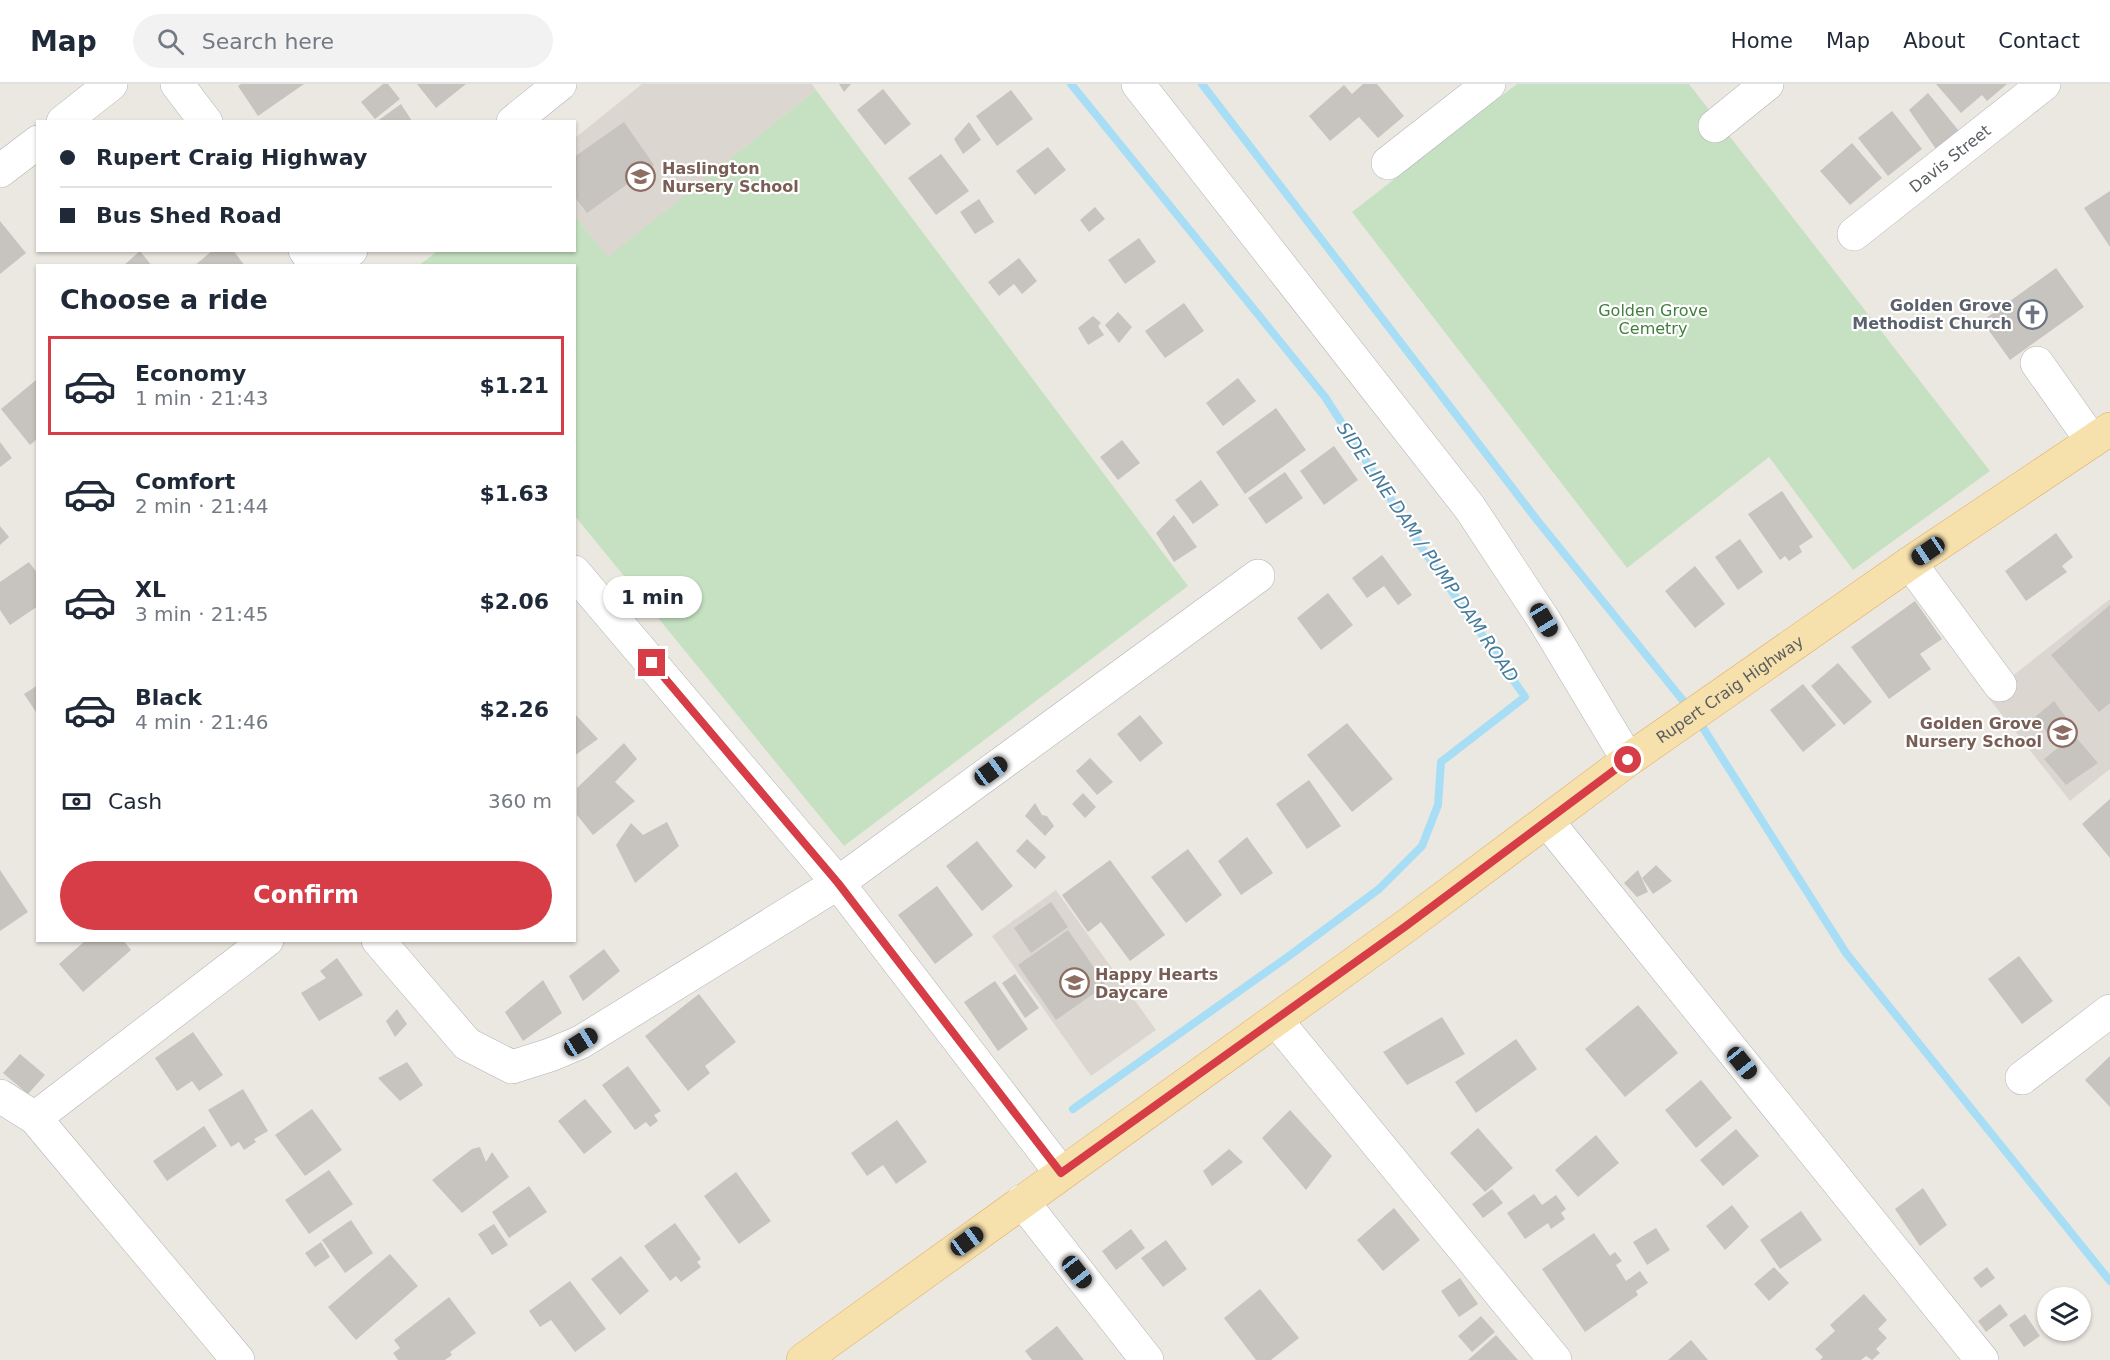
<!DOCTYPE html>
<meta charset="utf-8">
<style>
:root{--surface:#fff;--page:#f2f2f3;--text:#1f2937;--muted:#747a83;--line:#e0e1e3;--accent:#d63d46}
body{margin:0;font-family:"DejaVu Sans",sans-serif;background:var(--page);color:var(--text);height:100vh;display:flex;flex-direction:column;font-size:22px;white-space:nowrap}
*{box-sizing:border-box;margin:0}
p{font-size:20px;color:var(--muted)}
.icon{flex:none;width:33px;height:33px;fill:none;stroke:currentColor;stroke-width:2;stroke-linecap:round;stroke-linejoin:round}
.map{position:relative;flex:1;overflow:hidden}
.sheet{position:absolute;left:36px;top:180px;width:540px;height:678px;display:flex;flex-direction:column;background:var(--surface);border-radius:0px;box-shadow:0 2px 4px #0004}
.sheet>*{flex:none}
.hud{position:absolute;left:36px;top:36px;width:540px;height:132px;border-radius:0px;box-shadow:0 2px 4px #0004;display:grid;align-content:center;height:132px;padding:0 24px;background:var(--surface)}
.fabs{position:absolute;left:2037px;top:1203px;display:grid;gap:12px}
.fabs a{display:grid;place-items:center;width:54px;height:54px;border-radius:50%;background:var(--surface);box-shadow:0 2px 4px #0004;font-size:30px}
.end{position:absolute;width:27px;height:27px;margin:-14px;border:8px solid #d63d46;background:#fff;box-shadow:0 0 0 3px #fff}
.from{border-radius:50%}
.bubble{position:absolute;height:42px;border-radius:21px;background:var(--surface);box-shadow:0 2px 4px #0004;font-size:20px;font-weight:700;line-height:42px;text-align:center}
.car{position:absolute;width:18px;height:36px;margin:-18px -9px;border-radius:8px;box-shadow:0 0 4px 2px #0007;background:linear-gradient(#222 24%,#8ab4d8 0 40%,#222 0 76%,#8ab4d8 0 86%,#222 0)}
.hud b{display:flex;align-items:center;gap:21px;height:57px;font-size:22px}
.hud b+b{border-top:2px solid var(--line)}
.hud i{width:15px;height:15px;background:var(--text)}
ul{padding:0;list-style:none}
li{display:flex;align-items:center;gap:18px;height:99px;margin:0 12px 9px;padding:0 12px;border:3px solid transparent;border-radius:0px}
li div{flex:1}
li b{display:block;font-size:22px}
li em{font-style:normal;font-weight:700}
li.selected{border-color:var(--accent)}
li>.icon{width:54px;height:54px;stroke-width:1.5}
h2{padding:0 24px;font-size:27px;line-height:72px}
.pay{display:flex;align-items:center;gap:15px;height:66px;padding:0 24px;font-size:22px}
.pay p{margin-inline-start:auto}
.primary-button{display:flex;gap:12px;margin-top:auto;padding:12px 24px}
.primary-button a{flex:1;height:69px;border-radius:36px;background:var(--accent);color:#fff;font-size:24px;font-weight:700;line-height:69px;text-align:center}
header{display:flex;align-items:center;gap:36px;box-sizing:border-box;height:84px;padding:0 30px;background:var(--surface);border-bottom:2px solid var(--line)}
header strong{font-size:28px}
nav{display:flex;gap:33px;margin-inline-start:auto;font-size:21px}
.search{width:420px;height:54px;background:var(--page);display:flex;align-items:center;gap:15px;box-sizing:border-box;padding:0 21px;border-radius:33px;color:var(--muted);font-size:22px}
.map>svg:first-child{display:block}
.education{fill:#dbd7d0}
.green{fill:#c5e1c1}
.lines{fill:none;stroke-linecap:round;stroke-linejoin:round}
.stream{stroke:#a8def5;stroke-width:8}
.building{fill:#c7c3be}
.minor-casing{stroke:#afb3b6;stroke-width:34}
.major-casing{stroke:#e2ae65;stroke-width:34}
.minor{stroke:#fff;stroke-width:33}
.major{stroke:#f6e0ac;stroke-width:33}
.route{stroke:#d63d46;stroke-width:8}
.labels{text-anchor:middle;dominant-baseline:central;stroke-width:4.5;stroke-linejoin:round;paint-order:stroke}
.street-label{font-size:16px;fill:#5a5e61;stroke:#fff}
.education-label{font-size:16px;font-weight:bold;fill:#785e54;stroke:#fff;text-anchor:start}
.worship-label{font-size:16px;font-weight:bold;fill:#5b616d;stroke:#fff;text-anchor:end}
.park-label{font-size:16px;fill:#427e3d;stroke:#fff}
.water-label{font-size:18px;font-style:italic;fill:#457b9c;stroke:#fff}
</style>
<header>
<strong>Map</strong>
<div class="search"><svg class="icon" aria-label="search" viewBox="0 0 24 24"><circle cx="10" cy="10" r="6"/><path d="M15 15l6 6"/></svg>Search here</div>
<nav><a>Home</a><a>Map</a><a>About</a><a>Contact</a></nav>
</header>
<div class="map">
<svg width="2110" height="1276" viewBox="0 0 2110 1276">
<rect width="100%" height="100%" fill="#ebe8e2"/>
<path class="education" d="M642,0H812L816,6L608,174L575,132V54Z
M2110,515V685L2070,717L1987,612Z
M1056,806L1156,946L1091,992L992,852Z"/>
<path class="green" d="M1517,0H1689L1990,387L1853,486L1769,373L1627,484L1352,128Z
M816,6L1188,502L844,762L575,432L574,182L419,181L438,167L574,166L575,132L608,173Z"/>
<g class="lines">
<path class="stream" d="M1071,0L1325,313L1424,467L1525,613L1441,678L1438,721L1422,762L1379,805L1293,869L1073,1025
M1202,0L1537,436L1689,624
M1698,636L1846,869L2110,1197"/>
</g>
<path class="building" d="M241,0H304L258,32L238,2Z
M383,0H388L400,15L375,35L361,18Z
M417,0H466L436,24Z
M839,0H851L844,8Z
M1363,0H1377L1404,32L1378,54L1359,33L1330,57L1309,32L1344,1L1352,10Z
M1936,0H2007L1987,17L1982,11L1961,29Z
M883,5L911,40L885,61L857,26Z
M1011,6L1033,35L997,62L976,32Z
M1928,9L1959,47L1936,65L1909,26Z
M401,20L412,37L376,38Z
M1892,27L1922,65L1888,92L1858,54Z
M624,38L654,81L587,129L574,112V73Z
M969,38L981,56L963,70L954,55Z
M1852,59L1882,94L1850,121L1820,87Z
M1048,63L1066,86L1035,111L1016,87Z
M941,70L969,107L936,131L908,94Z
M2110,107V163L2084,124Z
M979,115L994,138L975,150L960,128Z
M1095,123L1105,135L1089,148L1080,136Z
M0,137L26,169L0,190Z
M1139,154L1156,178L1125,200L1108,176Z
M213,166H233L245,182H194Z
M140,167L152,182H123Z
M1019,174L1037,197L1022,210L1014,200L999,212L988,198Z
M2056,184L2084,223L2010,276L1982,237Z
M1184,219L1204,247L1165,274L1145,247Z
M1118,228L1132,243L1119,259L1105,241Z
M1093,232L1101,239L1098,242L1104,251L1088,261L1078,244Z
M1238,294L1256,317L1223,342L1206,319Z
M36,296L38,354L30,361L1,325Z
M1276,324L1306,366L1245,410L1216,368Z
M1122,356L1140,379L1118,396L1100,373Z
M0,358L12,374L0,383Z
M1334,362L1358,396L1324,421L1300,387Z
M1285,388L1303,414L1266,440L1248,414Z
M1201,396L1219,421L1193,440L1175,416Z
M1782,407L1813,453L1799,462L1802,468L1789,477L1785,472L1780,476L1748,430Z
M1174,431L1197,463L1174,478L1156,449Z
M0,442L9,453L0,461Z
M2056,449L2073,473L2062,482L2067,488L2026,517L2005,487Z
M1740,455L1763,488L1738,506L1715,473Z
M1382,471L1412,511L1398,521L1384,502L1367,514L1352,494Z
M29,478L38,490V522L10,541L0,526V498Z
M1695,482L1725,520L1695,544L1665,507Z
M1328,509L1353,541L1321,566L1297,534Z
M1915,517L1942,555L1920,570L1931,585L1889,615L1851,563Z
M2110,521V619L2099,628L2051,571Z
M1838,579L1872,618L1844,641L1811,602Z
M1803,600L1836,641L1803,668L1770,626Z
M38,601V631L24,610Z
M2054,617L2071,640L2052,655L2035,633Z
M574,629L598,655L574,672Z
M1140,631L1163,659L1140,678L1117,650Z
M1347,639L1393,695L1352,728L1307,671Z
M2074,651L2098,679L2066,701L2044,675Z
M624,659L637,675L615,698L635,717L593,751L577,731V704Z
M1090,674L1113,698L1097,711L1076,687Z
M1309,696L1341,742L1307,765L1276,720Z
M1083,709L1096,723L1085,734L1072,720Z
M2110,715V774L2082,740Z
M1035,719L1042,731L1047,732L1054,742L1045,752L1025,732Z
M667,738L679,762L635,799L616,761L631,739L643,751Z
M1247,753L1273,789L1241,811L1218,777Z
M1027,755L1046,773L1035,785L1016,767Z
M977,757L1013,802L982,827L946,782Z
M1188,765L1222,811L1186,839L1151,793Z
M1110,776L1165,851L1130,877L1101,838L1088,848L1062,811Z
M1656,781L1672,797L1653,810L1642,794Z
M0,786L28,828L0,847Z
M1638,786L1648,808L1637,813L1624,799Z
M937,802L973,851L935,880L898,831Z
M1051,818L1068,843L1031,869L1014,844Z
M1068,846L1106,901L1056,936L1018,881Z
M86,856H123L131,866L83,908L59,880Z
M604,865L620,887L583,917L569,892Z
M2019,872L2053,917L2022,940L1988,895Z
M337,874L363,911L319,937L301,909L326,894L320,887Z
M1015,890L1039,924L1025,934L1002,899Z
M543,896L562,929L523,957L505,928Z
M995,897L1028,945L998,967L964,918Z
M699,910L736,958L705,982L710,989L688,1007L645,952Z
M1638,921L1678,969L1625,1013L1585,965Z
M397,925L407,940L395,953L386,937Z
M1442,933L1465,970L1407,1001L1383,968Z
M193,948L223,991L199,1007L192,997L177,1007L155,974Z
M1516,955L1537,985L1476,1029L1455,998Z
M20,970L45,991L28,1010L3,989Z
M2110,972V1023L2085,996Z
M407,978L423,1001L400,1017L378,994Z
M628,982L661,1027L654,1031L658,1037L650,1043L646,1038L635,1046L602,1001Z
M1701,996L1732,1034L1696,1064L1665,1026Z
M243,1005L268,1047L254,1055L256,1058L244,1066L239,1058L231,1063L208,1026Z
M585,1015L612,1048L584,1070L558,1037Z
M312,1025L342,1066L305,1092L275,1051Z
M1290,1026L1332,1072L1306,1106L1262,1054Z
M897,1036L927,1078L896,1100L883,1081L867,1092L851,1069Z
M204,1042L217,1062L167,1097L153,1077Z
M1478,1044L1513,1084L1485,1108L1450,1069Z
M1736,1045L1759,1072L1723,1102L1700,1076Z
M1596,1051L1619,1079L1578,1113L1555,1086Z
M480,1063L486,1078L492,1068L509,1093L462,1129L432,1096L472,1065Z
M1229,1065L1243,1078L1212,1102L1203,1087Z
M329,1086L353,1120L309,1150L285,1116Z
M736,1088L771,1137L739,1160L704,1112Z
M529,1102L547,1128L509,1154L492,1128Z
M1923,1104L1947,1141L1920,1162L1895,1125Z
M1492,1105L1503,1119L1483,1134L1472,1120Z
M1534,1110L1542,1121L1556,1111L1566,1125L1561,1129L1565,1135L1551,1145L1548,1139L1525,1155L1507,1129Z
M1732,1121L1749,1143L1725,1166L1706,1142Z
M1394,1124L1420,1156L1383,1187L1357,1156Z
M1801,1127L1822,1156L1780,1185L1760,1156Z
M351,1136L373,1169L345,1189L322,1156Z
M675,1139L701,1175L697,1178L701,1183L681,1198L676,1192L670,1197L644,1162Z
M494,1140L508,1161L492,1171L478,1150Z
M1656,1144L1670,1166L1647,1181L1633,1158Z
M1131,1145L1145,1164L1116,1186L1102,1167Z
M1594,1149L1610,1172L1615,1168L1622,1177L1616,1181L1626,1197L1640,1187L1648,1199L1636,1207L1638,1211L1585,1248L1542,1185Z
M1166,1156L1187,1185L1163,1203L1141,1174Z
M321,1158L330,1173L315,1183L305,1169Z
M390,1170L418,1202L356,1256L328,1223Z
M621,1172L649,1207L620,1231L591,1195Z
M1774,1183L1789,1199L1769,1217L1754,1200Z
M1987,1183L1995,1194L1981,1204L1973,1194Z
M1460,1194L1478,1220L1459,1233L1441,1207Z
M570,1197L606,1245L575,1268L551,1236L540,1243L529,1227Z
M1260,1205L1299,1254L1271,1276H1256L1224,1234Z
M1864,1210L1887,1236L1878,1245L1887,1254L1876,1265L1880,1269L1872,1276L1866,1272L1861,1276H1820L1823,1273L1815,1265L1835,1247L1830,1241Z
M449,1213L476,1249L450,1268L452,1271L445,1276H398L393,1269L400,1264L394,1256Z
M2000,1220L2008,1231L1986,1248L1978,1237Z
M2025,1230L2040,1252L2024,1263L2009,1241Z
M1481,1232L1495,1248L1472,1268L1458,1252Z
M1057,1242L1084,1276H1032L1025,1267Z
M1496,1251L1518,1276H1468Z
M1691,1256L1708,1276H1668Z"/>
<g class="lines">
<defs>
<g id="minor">
<path d="M177,0L206,38"/>
<path d="M1138,0L1470,424L1544,536L1628,676"/>
<path d="M63,38L111,0"/>
<path d="M513,38L560,0"/>
<path d="M1715,42L1767,0"/>
<path d="M1388,79L1489,0"/>
<path d="M0,87L38,58"/>
<path id="s1" d="M1854,150L2044,0"/>
<path d="M305,166L316,182"/>
<path d="M333,182L351,166"/>
<path d="M2037,279L2092,357"/>
<path d="M1910,479L2000,601"/>
<path d="M574,488L838,799L1061,1089"/>
<path d="M1548,738L1982,1276"/>
<path d="M378,856L467,960L512,983L550,971L581,958L838,799L1258,492"/>
<path d="M1276,936L1555,1276"/>
<path d="M2022,994L2110,927"/>
<path d="M0,1012L35,1034L238,1276"/>
<path d="M35,1034L267,856"/>
<path d="M1022,1117L1147,1276"/>
</g>
<g id="major">
<path id="s2" d="M803,1276L1406,842L1628,676L1910,479L2110,345"/>
</g>
</defs>
<use href="#minor" class="minor-casing"/>
<use href="#major" class="major-casing"/>
<use href="#minor" class="minor"/>
<use href="#major" class="major"/>
</g>
<g class="lines">
<path class="route" d="M652,579L838,799L1061,1089L1406,842L1628,676"/>
</g>
<defs>
<symbol id="school-ring" viewBox="-11 -11 22 22"><circle r="9.5" fill="#fff" stroke="#8d6e63" stroke-width="1.5"/><path d="M0-5L7-2L0 1L-7-2ZM-4 1L0 2.5L4 1V4Q0 6-4 4Z" fill="#8d6e63"/></symbol>
<symbol id="church-ring" viewBox="-11 -11 22 22"><circle r="9.5" fill="#fff" stroke="#6b7280" stroke-width="1.5"/><path d="M-1.2-6h2.4v3.5h3.3v2.4h-3.3V6h-2.4V-.1h-3.3v-2.4h3.3Z" fill="#6b7280"/></symbol>
</defs>
<g fill-rule="evenodd">
<use href="#school-ring" x="624" y="76" width="33" height="33"/>
<use href="#church-ring" x="2016" y="214" width="33" height="33"/>
<use href="#school-ring" x="2046" y="632" width="33" height="33"/>
<use href="#school-ring" x="1058" y="882" width="33" height="33"/>
</g>
<g class="labels">
<g class="street-label">
<text stroke="none"><textPath href="#s1" startOffset="122">Davis Street</textPath></text>
<text stroke="none"><textPath href="#s2" startOffset="1144">Rupert Craig Highway</textPath></text>
</g>
<g class="education-label">
<text x="662" y="84">Haslington<tspan x="662" dy="18">Nursery School</tspan></text>
<text x="2042" y="639" text-anchor="end">Golden Grove<tspan x="2042" dy="18">Nursery School</tspan></text>
<text x="1095" y="890">Happy Hearts<tspan x="1095" dy="18">Daycare</tspan></text>
</g>
<g class="worship-label">
<text x="2012" y="221">Golden Grove<tspan x="2012" dy="18">Methodist Church</tspan></text>
</g>
<g class="park-label">
<text x="1653" y="226">Golden Grove<tspan x="1653" dy="18">Cemetry</tspan></text>
</g>
<g class="water-label">
<text transform="translate(1428 468) rotate(56)">SIDE LINE DAM / PUMP DAM ROAD</text>
</g>
</g>
</svg>
<div class="fabs">
<a><svg class="icon" aria-label="layers" viewBox="0 0 24 24"><path d="M12 4l9 5-9 5-9-5zM3 14l9 5 9-5"/></svg></a>
</div>
<i class="end from" style="left:1628px;top:676px"></i>
<i class="end" style="left:652px;top:579px"></i>
<div class="bubble" style="left:603px;top:492px;width:99px">1 min</div>
<i class="car" style="left:1928px;top:467px;rotate:236deg"></i>
<i class="car" style="left:1544px;top:536px;rotate:149deg"></i>
<i class="car" style="left:991px;top:687px;rotate:54deg"></i>
<i class="car" style="left:581px;top:958px;rotate:58deg"></i>
<i class="car" style="left:1742px;top:979px;rotate:141deg"></i>
<i class="car" style="left:967px;top:1157px;rotate:54deg"></i>
<i class="car" style="left:1077px;top:1188px;rotate:142deg"></i>
<div class="hud">
<b><i class="from"></i>Rupert Craig Highway</b>
<b><i></i>Bus Shed Road</b>
</div>
<section class="sheet">
<h2>Choose a ride</h2>
<ul>
<li class="selected"><svg class="icon" aria-label="car" viewBox="0 0 24 24"><path d="M5 17H2v-5l4-1 3-4h7l3 4 3 1v5h-3M9 17h6M6 11h13"/><circle cx="7" cy="17" r="2"/><circle cx="17" cy="17" r="2"/></svg><div><b>Economy</b><p>1 min · 21:43</p></div><em>$1.21</em></li>
<li><svg class="icon" aria-label="car" viewBox="0 0 24 24"><path d="M5 17H2v-5l4-1 3-4h7l3 4 3 1v5h-3M9 17h6M6 11h13"/><circle cx="7" cy="17" r="2"/><circle cx="17" cy="17" r="2"/></svg><div><b>Comfort</b><p>2 min · 21:44</p></div><em>$1.63</em></li>
<li><svg class="icon" aria-label="car" viewBox="0 0 24 24"><path d="M5 17H2v-5l4-1 3-4h7l3 4 3 1v5h-3M9 17h6M6 11h13"/><circle cx="7" cy="17" r="2"/><circle cx="17" cy="17" r="2"/></svg><div><b>XL</b><p>3 min · 21:45</p></div><em>$2.06</em></li>
<li><svg class="icon" aria-label="car" viewBox="0 0 24 24"><path d="M5 17H2v-5l4-1 3-4h7l3 4 3 1v5h-3M9 17h6M6 11h13"/><circle cx="7" cy="17" r="2"/><circle cx="17" cy="17" r="2"/></svg><div><b>Black</b><p>4 min · 21:46</p></div><em>$2.26</em></li>
</ul>
<div class="pay"><svg class="icon" aria-label="cash" viewBox="0 0 24 24"><path d="M3 7h18v10H3z"/><circle cx="12" cy="12" r="2"/></svg>Cash<p>360 m</p></div>
<div class="primary-button"><a>Confirm</a></div>
</section>
</div>
